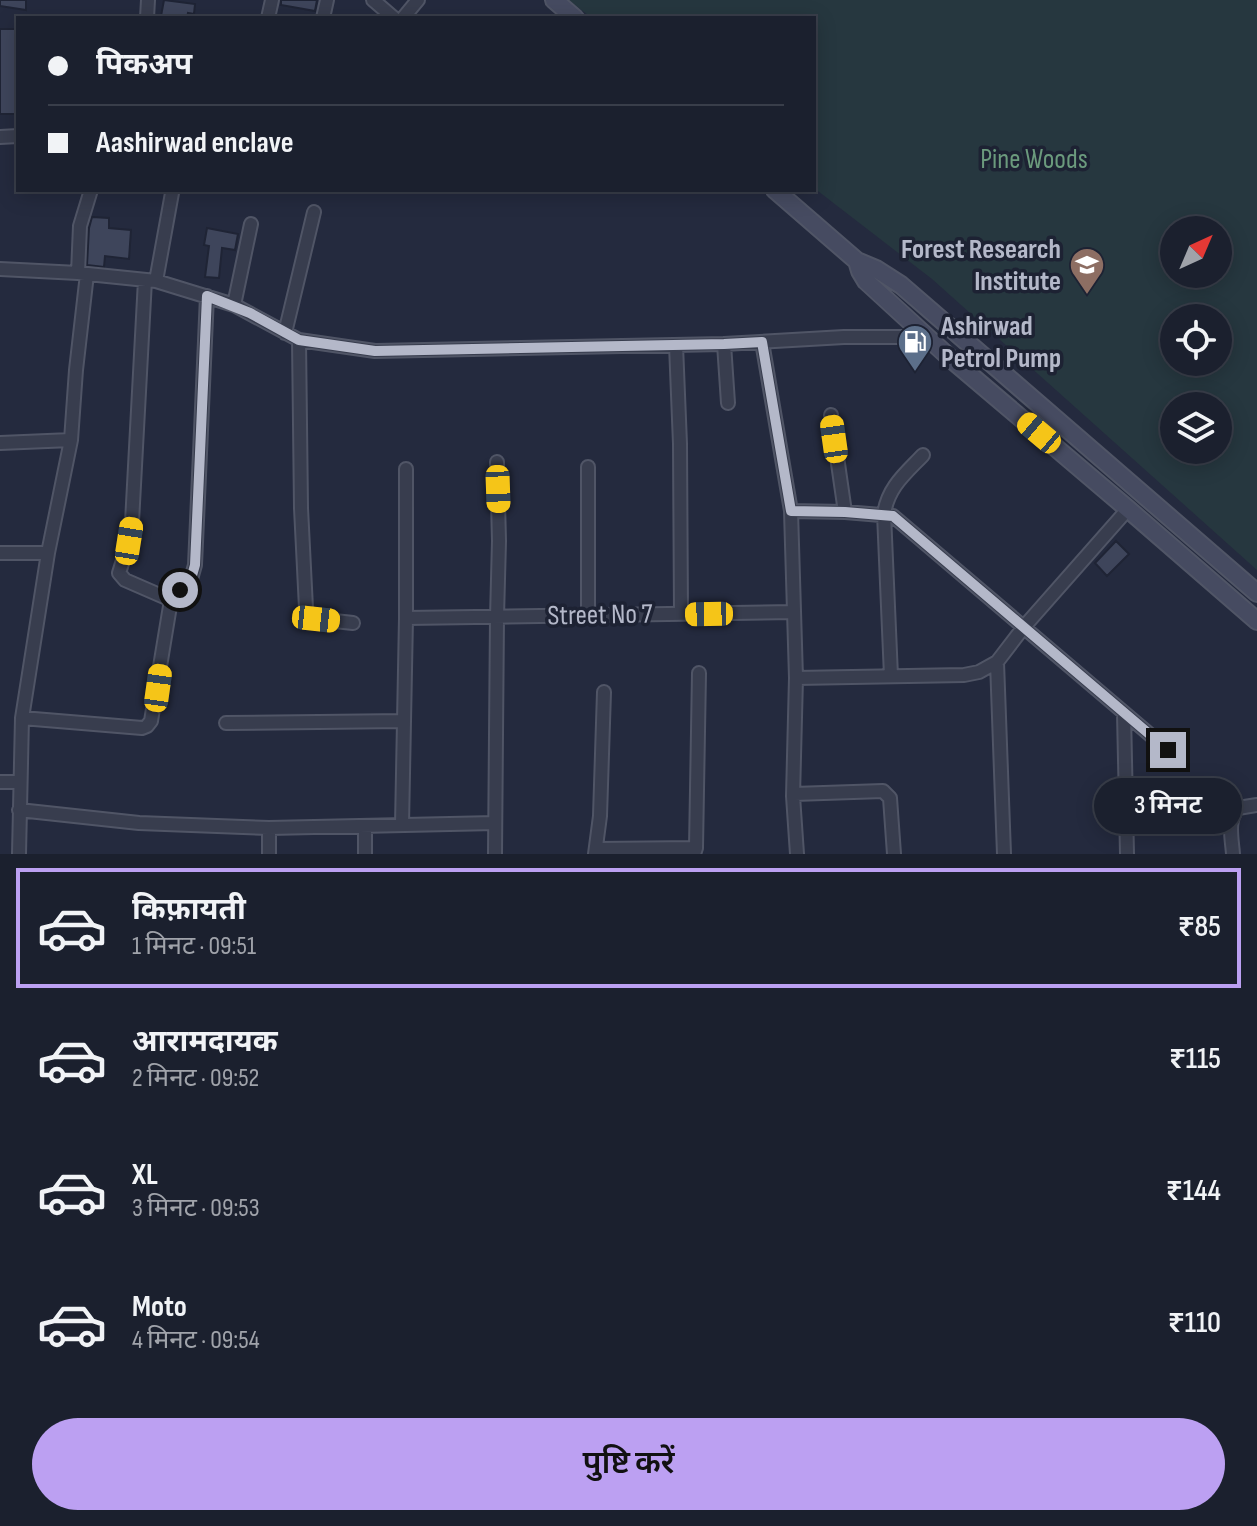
<!DOCTYPE html>
<html lang="hi">
<meta charset="utf-8">
<style>
:root{--surface:#1b202e;--page:#282d3a;--text:#f1f3f6;--muted:#a0a3aa;--line:#393e4a;--accent:#bca0f2}
body{margin:0;font-family:"Sofia Sans Condensed","Noto Sans Devanagari",sans-serif;background:var(--page);color:var(--text);height:100vh;display:flex;flex-direction:column;font-size:30px;white-space:nowrap}
*{box-sizing:border-box;margin:0}
p{font-size:26px;color:var(--muted)}
.icon{flex:none;width:44px;height:44px;fill:none;stroke:currentColor;stroke-width:2;stroke-linecap:round;stroke-linejoin:round}
.map{position:relative;height:854px;overflow:hidden}
.drawer{display:flex;flex-direction:column;background:var(--surface);flex:1}
.drawer>*{flex:none}
.banner{position:absolute;left:16px;top:16px;width:800px;height:176px;border-radius:0px;box-shadow:0 4px 20px #0003,0 0 0 2px var(--line);display:grid;align-content:center;height:176px;padding:0 32px;background:var(--surface)}
.needle{width:52px;rotate:44deg}
.buttons{position:absolute;left:1160px;top:216px;display:grid;gap:16px}
.buttons a{display:grid;place-items:center;width:72px;height:72px;border-radius:50%;background:var(--surface);box-shadow:0 4px 20px #0003,0 0 0 2px var(--line);font-size:40px}
.end{position:absolute;width:36px;height:36px;margin:-18px;border:10px solid #b4b8c9;background:#111;box-shadow:0 0 0 4px #111}
.from{border-radius:50%}
.bubble{position:absolute;height:56px;border-radius:28px;background:var(--surface);box-shadow:0 4px 20px #0003,0 0 0 2px var(--line);font-size:26px;font-weight:600;line-height:56px;text-align:center}
.car{position:absolute;width:24px;height:48px;margin:-24px -12px;border-radius:10px;box-shadow:0 0 6px 2px #0007;background:linear-gradient(#f5c518 24%,#345 0 40%,#f5c518 0 76%,#345 0 86%,#f5c518 0)}
.banner b{display:flex;align-items:center;gap:28px;height:76px;font-size:30px}
.banner b+b{border-top:2px solid var(--line)}
.banner i{width:20px;height:20px;background:var(--text)}
ul{padding:14px 0 0;list-style:none}
li{display:flex;align-items:center;gap:24px;height:120px;margin:0 16px 12px;padding:0 16px;border:4px solid transparent;border-radius:0px}
li div{flex:1}
li b{display:block;font-size:30px}
li em{font-style:normal;font-weight:600}
li.on{border-color:var(--accent)}
li>.icon{width:72px;height:72px;stroke-width:1.5}
.primary-button{display:flex;gap:16px;margin-top:auto;padding:16px 32px}
.primary-button a{flex:1;height:92px;border-radius:48px;background:var(--accent);color:#111;font-size:32px;font-weight:600;line-height:92px;text-align:center}
.map>svg:first-child{display:block}
.green{fill:#26373f;fill-rule:evenodd}
.building{fill:#3e455b;stroke:#1f2435;stroke-width:2}
.lines{fill:none;stroke-linecap:round;stroke-linejoin:round}
.street-casing{stroke:#505566;stroke-width:16}
.secondary-casing{stroke:#505566;stroke-width:20}
.street{stroke:#383d4e;stroke-width:12}
.secondary{stroke:#464b61;stroke-width:16}
.route{stroke:#b4b8c9;stroke-width:10}
.labels{text-anchor:middle;dominant-baseline:central;stroke-width:7;stroke-linejoin:round;paint-order:stroke}
.park-label{font-size:28px;fill:#6b9a7d;stroke:#1d2233}
.poi-label{font-size:28px;font-weight:bold;fill:#b4b8c9;stroke:#1d2233;text-anchor:end}
.street-label{font-size:28px;fill:#b4b8c9;stroke:#1d2233}
</style>
<div class="map">
<svg width="1257" height="854" viewBox="0 0 1257 854">
<rect width="100%" height="100%" fill="#242a3e"/>
<path class="green" d="M568,0H1257V570L932,279L814,188V18H592ZM1174,230H1218V274H1174ZM1174,318H1218V362H1174ZM1174,406H1218V450H1174Z"/>
<path class="building" d="M0,0H26V10L0,6Z
M164,0L195,4L194,14L188,13L187,18L161,16Z
M281,0H317L315,11L281,5Z
M0,29H18V114H0Z
M92,217L109,218V228L131,230L129,259L105,256L104,267L87,265L89,228Z
M207,228L238,234L235,250L222,248L219,278L205,277L209,246L204,245Z
M1116,541L1129,554L1107,576L1095,563Z"/>
<g class="lines">
<defs>
<path id="street" d="M373,0L394,18
M147,18L148,0
M268,18L272,0
M323,18L327,0
M403,18L418,0
M0,137L18,136
M0,269L78,273L156,281L234,305L299,340L375,351L724,344L844,337H927
M78,273L80,226L91,190
M145,280L132,522L129,541L119,573L125,580L171,600
M156,281L172,193
M234,305L251,224
M285,333L314,212
M299,340L301,508L306,608L311,618L316,619L353,623
M762,342L791,511L796,678L793,796L797,854
M724,344L728,403
M676,345L680,444L681,614
M831,415L845,512
M0,443L71,440
M791,511L845,512L893,516L1168,750
M0,553H48
M588,615V467
M406,618L794,612
M997,662L1004,854
M891,676L884,514C888,487 905,474 923,455
M796,678L964,675L979,672L997,662L1023,628L1128,509
M1124,713L1127,854
M22,718L142,728L147,726L151,721L171,600L191,579L195,565L207,296
M226,723L404,721
M0,782H20
M794,794L883,791L890,798L894,854
M19,810L139,823L269,828L495,823
M402,825L406,618V469
M365,826V854
M269,828V854
M596,849L696,848
M19,854L22,718L48,553L71,440L76,370L87,274
M495,854L497,617L499,541L497,462
M595,854L600,816L604,692
M694,854L696,848L699,673
M1233,854C1232,839 1227,820 1238,808L1257,805"/>
<path id="secondary" d="M554,0L575,18
M775,190L857,261L876,269L901,285L1257,593
M857,261L860,271L866,281L950,358L1128,509L1257,621"/>
</defs>
<use href="#street" class="street-casing"/>
<use href="#secondary" class="secondary-casing"/>
<use href="#street" class="street"/>
<use href="#secondary" class="secondary"/>
</g>
<g class="lines">
<path class="route" d="M180,590L191,579L195,565L207,296L250,313L299,340L375,351L724,344L762,342L791,511L845,512L893,516L1168,750"/>
</g>
<defs>
<symbol id="university-pin" viewBox="-11 -11 22 30"><path d="M0 17L-7.5 6A9.5 9.5 0 1 1 7.5 6Z" fill="#8d6e63" stroke="#1d2233"/><path d="M0-5L7-2L0 1L-7-2ZM-4 1L0 2.5L4 1V4Q0 6-4 4Z" fill="#fff"/></symbol>
<symbol id="fuel-pin" viewBox="-11 -11 22 30"><path d="M0 17L-7.5 6A9.5 9.5 0 1 1 7.5 6Z" fill="#5c6f8a" stroke="#1d2233"/><path d="M-5.5-6h7V0h2V4h1.3V-2.5L3-4.5l.8-.8L6-3V5H2.5V1h-1V6h-7ZM-4.2-4.7v3.2H.2V-4.7Z" fill="#fff"/></symbol>
</defs>
<g fill-rule="evenodd">
<use href="#university-pin" x="1067" y="245" width="40" height="54"/>
<use href="#fuel-pin" x="895" y="322" width="40" height="54"/>
</g>
<g class="labels">
<g class="park-label">
<text x="1034" y="159">Pine Woods</text>
</g>
<g class="poi-label">
<text x="1061" y="249">Forest Research<tspan x="1061" dy="32">Institute</tspan></text>
<text x="941" y="326" text-anchor="start">Ashirwad<tspan x="941" dy="32">Petrol Pump</tspan></text>
</g>
<g class="street-label">
<text transform="translate(600 615) rotate(-1)">Street No 7</text>
</g>
</g>
</svg>
<div class="buttons">
<a><svg class="needle" viewBox="-14 -14 28 28"><path d="M0-13l5 13h-10z" fill="#e53935"/><path d="M0 13l5-13h-10z" fill="#a0a3aa"/></svg></a>
<a><svg class="icon" aria-label="locate" viewBox="0 0 24 24"><circle cx="12" cy="12" r="6"/><path d="M12 2v4M12 18v4M2 12h4M18 12h4"/></svg></a>
<a><svg class="icon" aria-label="layers" viewBox="0 0 24 24"><path d="M12 4l9 5-9 5-9-5zM3 14l9 5 9-5"/></svg></a>
</div>
<i class="end from" style="left:180px;top:590px"></i>
<i class="end" style="left:1168px;top:750px"></i>
<div class="bubble" style="left:1094px;top:778px;width:148px">3 मिनट</div>
<i class="car" style="left:1039px;top:433px;rotate:310deg"></i>
<i class="car" style="left:834px;top:439px;rotate:352deg"></i>
<i class="car" style="left:498px;top:489px;rotate:178deg"></i>
<i class="car" style="left:129px;top:541px;rotate:9deg"></i>
<i class="car" style="left:709px;top:614px;rotate:269deg"></i>
<i class="car" style="left:316px;top:619px;rotate:96deg"></i>
<i class="car" style="left:158px;top:688px;rotate:8deg"></i>
<div class="banner">
<b><i class="from"></i>पिकअप</b>
<b><i></i>Aashirwad enclave</b>
</div>
</div>
<section class="drawer">
<ul>
<li class="on"><svg class="icon" aria-label="car" viewBox="0 0 24 24"><path d="M5 17H2v-5l4-1 3-4h7l3 4 3 1v5h-3M9 17h6M6 11h13"/><circle cx="7" cy="17" r="2"/><circle cx="17" cy="17" r="2"/></svg><div><b>किफ़ायती</b><p>1 मिनट · 09:51</p></div><em>₹85</em></li>
<li><svg class="icon" aria-label="car" viewBox="0 0 24 24"><path d="M5 17H2v-5l4-1 3-4h7l3 4 3 1v5h-3M9 17h6M6 11h13"/><circle cx="7" cy="17" r="2"/><circle cx="17" cy="17" r="2"/></svg><div><b>आरामदायक</b><p>2 मिनट · 09:52</p></div><em>₹115</em></li>
<li><svg class="icon" aria-label="car" viewBox="0 0 24 24"><path d="M5 17H2v-5l4-1 3-4h7l3 4 3 1v5h-3M9 17h6M6 11h13"/><circle cx="7" cy="17" r="2"/><circle cx="17" cy="17" r="2"/></svg><div><b>XL</b><p>3 मिनट · 09:53</p></div><em>₹144</em></li>
<li><svg class="icon" aria-label="car" viewBox="0 0 24 24"><path d="M5 17H2v-5l4-1 3-4h7l3 4 3 1v5h-3M9 17h6M6 11h13"/><circle cx="7" cy="17" r="2"/><circle cx="17" cy="17" r="2"/></svg><div><b>Moto</b><p>4 मिनट · 09:54</p></div><em>₹110</em></li>
</ul>
<div class="primary-button"><a>पुष्टि करें</a></div>
</section>
